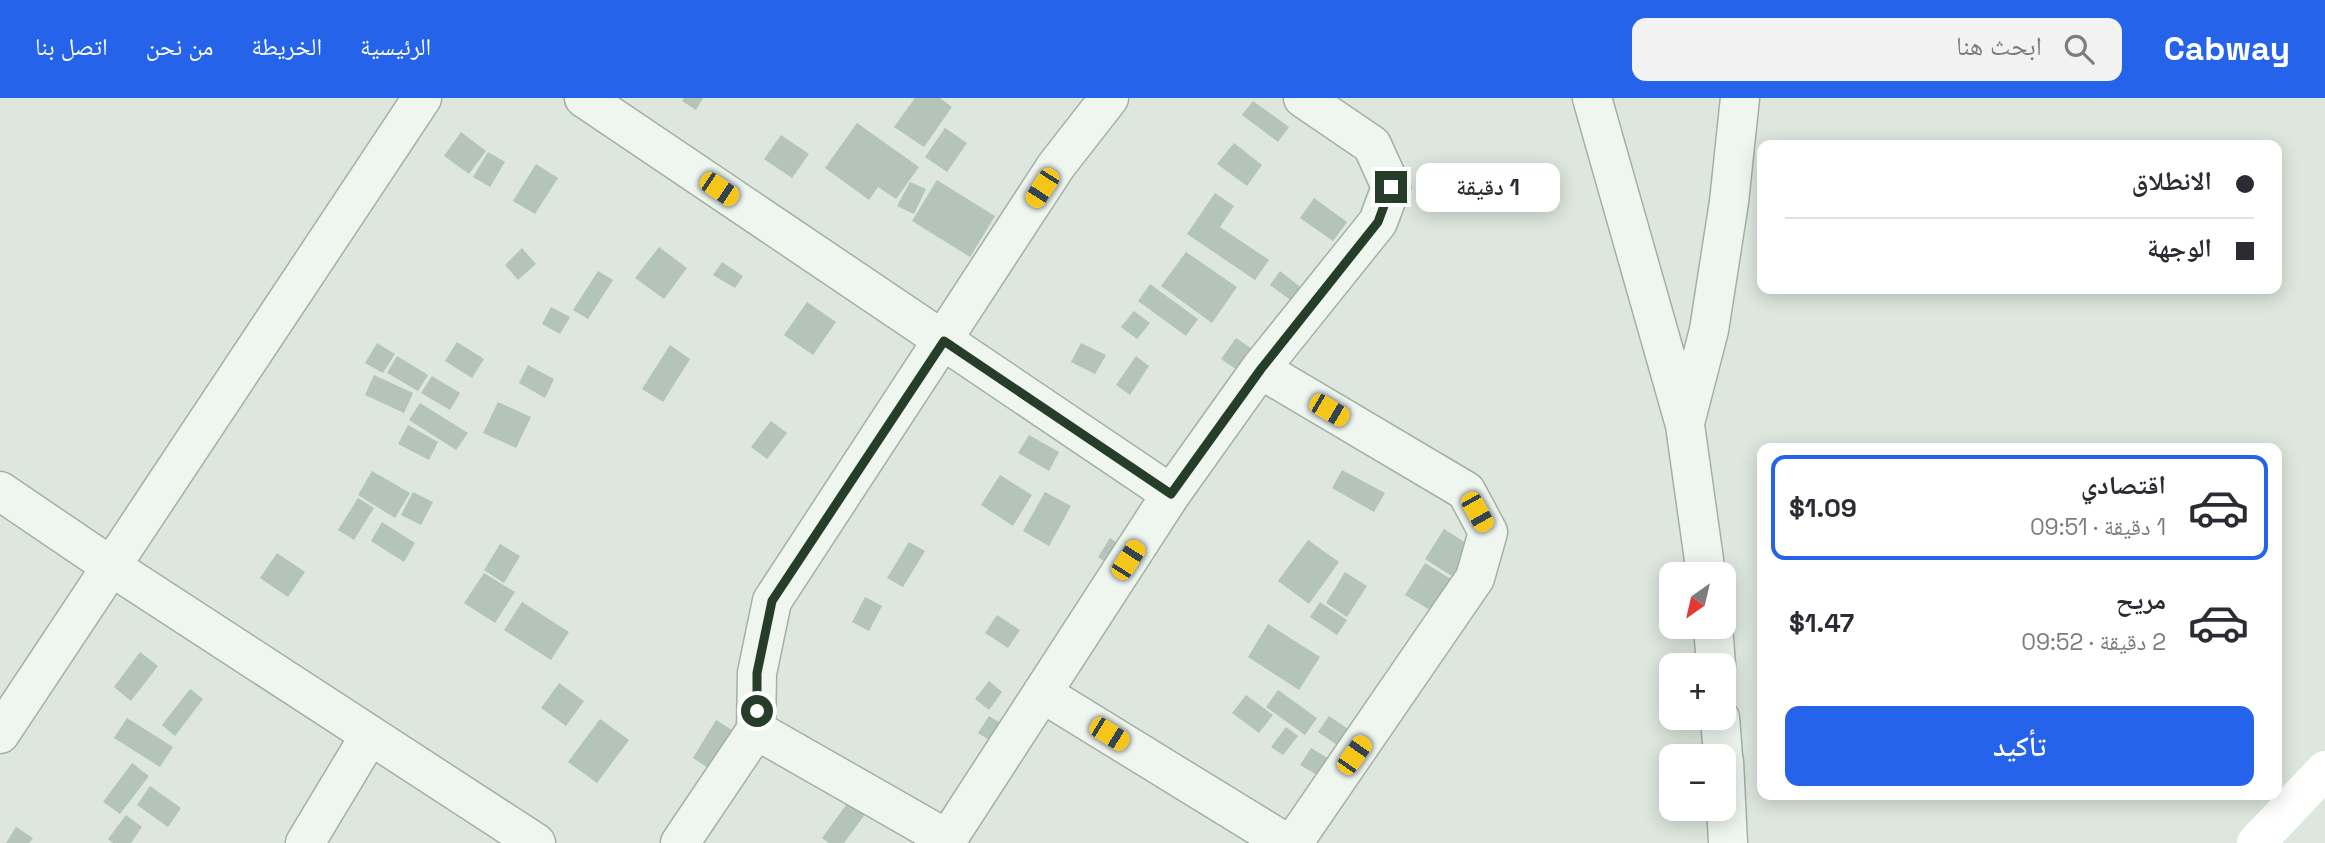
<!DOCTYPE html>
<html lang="ar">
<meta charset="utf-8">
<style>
:root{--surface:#fff;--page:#f2f2f3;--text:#2b2b33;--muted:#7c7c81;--line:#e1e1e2;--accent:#2563eb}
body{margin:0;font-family:"Space Grotesk","Noto Naskh Arabic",sans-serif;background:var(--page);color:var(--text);direction:rtl;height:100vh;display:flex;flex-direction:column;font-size:26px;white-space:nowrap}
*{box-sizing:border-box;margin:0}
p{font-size:23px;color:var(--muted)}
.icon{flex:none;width:38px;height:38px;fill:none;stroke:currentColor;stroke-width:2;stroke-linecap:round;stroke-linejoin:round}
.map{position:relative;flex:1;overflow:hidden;direction:ltr}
.side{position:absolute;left:1757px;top:345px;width:525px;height:357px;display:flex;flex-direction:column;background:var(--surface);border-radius:14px;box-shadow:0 4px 18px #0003;direction:rtl}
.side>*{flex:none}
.hud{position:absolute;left:1757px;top:42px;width:525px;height:154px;border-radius:14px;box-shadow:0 4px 18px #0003;direction:rtl;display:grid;align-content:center;height:154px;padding:0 28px;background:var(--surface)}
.needle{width:46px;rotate:214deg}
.buttons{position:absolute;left:1659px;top:464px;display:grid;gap:14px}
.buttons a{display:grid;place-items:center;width:77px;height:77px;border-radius:14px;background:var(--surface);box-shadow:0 4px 18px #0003;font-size:35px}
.end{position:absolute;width:32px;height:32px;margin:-16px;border:9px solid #263e29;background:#fff;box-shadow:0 0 0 4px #fff}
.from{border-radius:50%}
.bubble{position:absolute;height:49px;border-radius:14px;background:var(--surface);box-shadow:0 4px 18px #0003;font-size:23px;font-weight:600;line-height:49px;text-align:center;direction:rtl}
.car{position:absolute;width:21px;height:42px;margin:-21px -10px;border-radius:9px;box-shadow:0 0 5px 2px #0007;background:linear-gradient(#f5c518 24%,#345 0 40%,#f5c518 0 76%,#345 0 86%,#f5c518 0)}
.hud b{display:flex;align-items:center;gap:24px;height:66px;font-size:26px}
.hud b+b{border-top:2px solid var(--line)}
.hud i{width:18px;height:18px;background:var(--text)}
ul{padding:12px 0 0;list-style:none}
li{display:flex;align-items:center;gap:21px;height:105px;margin:0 14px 10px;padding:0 14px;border:4px solid transparent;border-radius:14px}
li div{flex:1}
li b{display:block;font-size:26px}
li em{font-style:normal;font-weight:600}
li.selected{border-color:var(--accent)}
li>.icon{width:63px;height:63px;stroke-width:1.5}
.cta{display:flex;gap:14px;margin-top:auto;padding:14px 28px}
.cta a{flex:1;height:80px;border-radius:14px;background:var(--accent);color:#fff;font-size:28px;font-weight:600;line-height:80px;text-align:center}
header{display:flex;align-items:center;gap:42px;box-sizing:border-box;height:98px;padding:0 35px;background:var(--accent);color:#fff}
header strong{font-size:33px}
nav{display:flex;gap:38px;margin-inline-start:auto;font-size:24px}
.search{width:490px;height:63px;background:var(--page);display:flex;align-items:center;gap:18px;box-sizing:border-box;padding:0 24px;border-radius:14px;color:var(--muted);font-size:26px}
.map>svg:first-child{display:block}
.building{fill:#b4c4b6}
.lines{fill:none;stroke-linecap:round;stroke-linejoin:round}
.street-casing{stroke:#a2b1a4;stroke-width:41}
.street{stroke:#eff6f0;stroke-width:38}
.secondary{stroke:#fff;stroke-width:38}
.route{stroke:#263e29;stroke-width:9}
</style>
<header>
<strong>Cabway</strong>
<div class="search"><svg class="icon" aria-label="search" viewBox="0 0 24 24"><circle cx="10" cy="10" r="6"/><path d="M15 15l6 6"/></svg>ابحث هنا</div>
<nav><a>الرئيسية</a><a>الخريطة</a><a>من نحن</a><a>اتصل بنا</a></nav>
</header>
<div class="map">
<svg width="2325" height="745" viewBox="0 0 2325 745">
<rect width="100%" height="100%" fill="#dde7de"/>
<path class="building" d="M684,0H703L696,12L682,3Z
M915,0H940L952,9L924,49L894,29Z
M1253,3L1289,29L1278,44L1242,17Z
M857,25L919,69L896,101L878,89L869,102L825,70Z
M945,30L967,45L947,74L925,59Z
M461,34L486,53L469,76L444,58Z
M781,37L809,56L792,80L764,61Z
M1234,45L1262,67L1247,88L1217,66Z
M488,54L505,64L490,89L473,79Z
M536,66L558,80L535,116L513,103Z
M937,82L995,118L970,159L912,123Z
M910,84L926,91L914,116L897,108Z
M1215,95L1234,108L1220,129L1269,162L1255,182L1187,136Z
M1314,100L1347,124L1333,143L1300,120Z
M659,149L687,170L664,201L635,180Z
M522,150L536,166L518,182L505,167Z
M1186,154L1237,189L1212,225L1161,188Z
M722,164L743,178L735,190L713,177Z
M598,173L613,182L588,221L573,212Z
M1280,173L1303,191L1293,204L1270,187Z
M1150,186L1198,221L1186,238L1138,203Z
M807,204L836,224L813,257L784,237Z
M551,209L570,219L560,236L542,226Z
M1134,213L1150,225L1137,241L1121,229Z
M1236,240L1255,253L1240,274L1221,261Z
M457,244L484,261L472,280L445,263Z
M377,245L395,256L383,275L365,265Z
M1081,245L1106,257L1095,276L1071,264Z
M670,247L690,261L663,304L642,291Z
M397,258L428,277L418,293L387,275Z
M1136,258L1149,268L1130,297L1116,287Z
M528,267L554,281L545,300L519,285Z
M374,277L413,295L404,315L365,297Z
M432,278L460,295L450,312L421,295Z
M498,304L531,319L516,350L483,335Z
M420,305L468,335L456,352L409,322Z
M771,323L787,335L767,361L751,349Z
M408,327L438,344L429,362L398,346Z
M1029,337L1059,354L1049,373L1018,355Z
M1342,372L1385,395L1374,414L1332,390Z
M372,373L410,395L395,420L358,397Z
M1000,377L1032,397L1013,428L981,407Z
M413,394L433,404L421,427L401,417Z
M1045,394L1071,408L1049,448L1023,433Z
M358,400L374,410L354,442L338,432Z
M382,424L415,445L404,464L371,443Z
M1444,431L1480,454L1461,484L1425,461Z
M1110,440L1133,454L1121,474L1098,459Z
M1308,442L1339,464L1309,506L1278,483Z
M909,444L925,453L903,489L887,480Z
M500,446L520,458L504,485L484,472Z
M277,455L305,474L288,499L260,480Z
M1425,465L1459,486L1440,518L1405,497Z
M1345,474L1367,488L1347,519L1326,505Z
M484,475L515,494L495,525L464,505Z
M865,499L882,508L869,533L852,524Z
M522,504L569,534L551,562L504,532Z
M1320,504L1347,522L1337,537L1310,519Z
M997,517L1020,532L1008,550L985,535Z
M1268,526L1320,559L1299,592L1248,559Z
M140,554L158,568L131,603L114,589Z
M989,583L1002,594L989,612L975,601Z
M559,585L584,603L566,628L541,610Z
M190,591L203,601L175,638L162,627Z
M1278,592L1317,620L1305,637L1266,609Z
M1246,597L1273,617L1259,635L1232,615Z
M989,618L1009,630L999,648L978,635Z
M1329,618L1354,635L1343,651L1318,634Z
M127,620L173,649L160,669L114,640Z
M600,621L629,642L597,685L568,664Z
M716,622L748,642L724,680L693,660Z
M1286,629L1298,638L1283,657L1271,649Z
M1311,650L1334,664L1324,681L1300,667Z
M132,665L149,678L120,716L103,704Z
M150,688L181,710L168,729L137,707Z
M849,703L866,715L844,745H829L822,740Z
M126,717L142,729L131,745H113L108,741Z
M16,729L33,740L29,745H6Z"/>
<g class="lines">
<defs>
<path id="street" d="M584,0L1171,396
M1592,0L1685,327L1706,476
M1260,271L1466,393L1488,434L1475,480L1293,745
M1685,325L1709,232L1729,104L1740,0
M0,393L112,469L536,745
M1713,528L1716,567
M1042,595L1286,745
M1720,620L1723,658
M756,632L947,741
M0,636L422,0
M1724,663L1728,745
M305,745L370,637
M680,745L756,632L757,575L772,503L1056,68L1109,0
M945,745L1171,396L1260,271L1378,124L1391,89L1372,47L1303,0"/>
</defs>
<use href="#street" class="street-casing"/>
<use href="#street" class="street"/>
<path class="secondary" d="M2256,745L2325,672"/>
</g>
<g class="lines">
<path class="route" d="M757,613V575L772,503L944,243L1171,396L1261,271L1378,124L1391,89"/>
</g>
</svg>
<div class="buttons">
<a><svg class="needle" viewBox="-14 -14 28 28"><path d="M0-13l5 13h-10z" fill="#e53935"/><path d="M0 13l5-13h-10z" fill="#7c7c81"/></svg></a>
<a>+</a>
<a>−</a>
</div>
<i class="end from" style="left:757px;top:613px"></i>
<i class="end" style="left:1391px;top:89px"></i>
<div class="bubble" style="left:1416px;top:65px;width:144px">1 دقيقة</div>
<i class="car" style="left:1042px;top:90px;rotate:213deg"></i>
<i class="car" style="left:719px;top:91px;rotate:124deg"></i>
<i class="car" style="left:1329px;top:312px;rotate:120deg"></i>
<i class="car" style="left:1477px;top:414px;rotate:151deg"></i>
<i class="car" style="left:1128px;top:462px;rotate:33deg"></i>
<i class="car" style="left:1109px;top:636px;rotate:122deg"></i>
<i class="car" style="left:1354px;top:657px;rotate:35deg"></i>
<div class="hud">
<b><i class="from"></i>الانطلاق</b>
<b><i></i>الوجهة</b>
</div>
<section class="side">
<ul>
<li class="selected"><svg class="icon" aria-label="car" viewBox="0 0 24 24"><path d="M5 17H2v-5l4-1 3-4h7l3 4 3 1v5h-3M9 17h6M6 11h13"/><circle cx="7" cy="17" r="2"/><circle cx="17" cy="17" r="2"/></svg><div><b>اقتصادي</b><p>1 دقيقة · 09:51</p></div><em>$1.09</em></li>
<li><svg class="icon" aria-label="car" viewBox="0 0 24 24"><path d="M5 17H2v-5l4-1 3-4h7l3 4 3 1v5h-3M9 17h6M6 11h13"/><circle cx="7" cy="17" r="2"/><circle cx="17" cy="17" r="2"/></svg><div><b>مريح</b><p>2 دقيقة · 09:52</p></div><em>$1.47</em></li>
</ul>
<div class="cta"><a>تأكيد</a></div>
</section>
</div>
